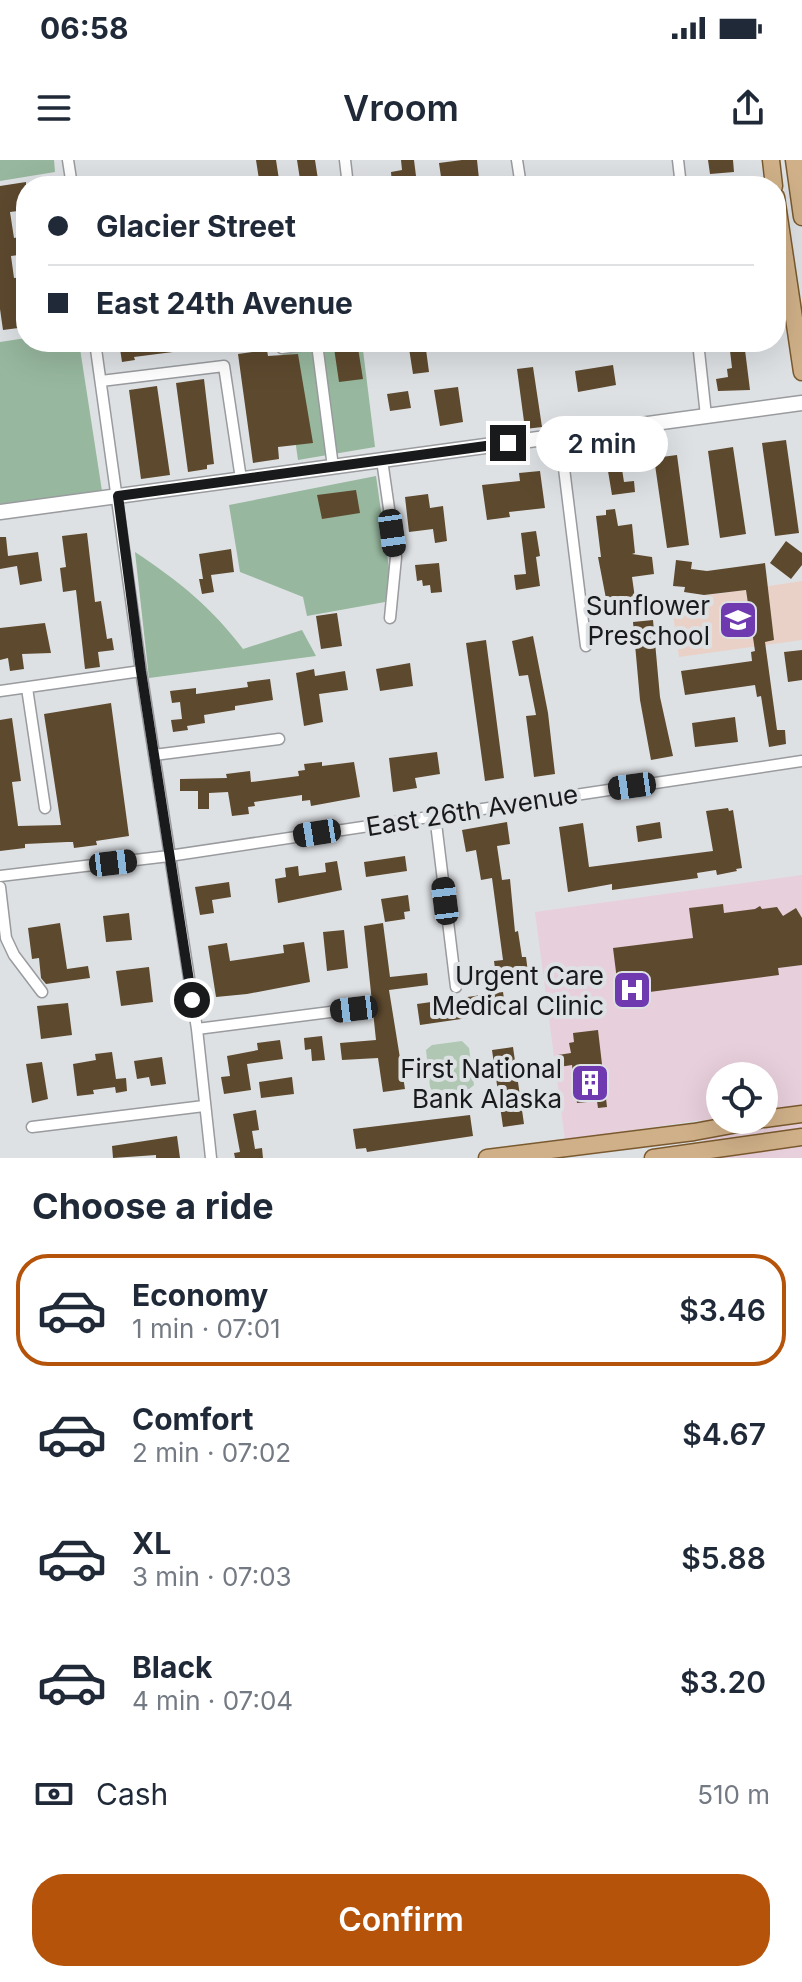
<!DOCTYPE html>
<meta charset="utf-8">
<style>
:root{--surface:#fff;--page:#f6f6f7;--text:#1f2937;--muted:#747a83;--line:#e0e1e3;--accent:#b45309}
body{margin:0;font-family:Inter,sans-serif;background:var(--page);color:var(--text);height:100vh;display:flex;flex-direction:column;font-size:30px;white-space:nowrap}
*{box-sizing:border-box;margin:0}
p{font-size:26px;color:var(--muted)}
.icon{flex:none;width:44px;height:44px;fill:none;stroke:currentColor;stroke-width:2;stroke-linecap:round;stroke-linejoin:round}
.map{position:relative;height:998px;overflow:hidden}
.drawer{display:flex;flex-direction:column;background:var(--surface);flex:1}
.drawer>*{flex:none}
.guide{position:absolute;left:16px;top:16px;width:770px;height:176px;border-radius:32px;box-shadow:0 8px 32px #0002;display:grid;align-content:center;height:176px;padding:0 32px;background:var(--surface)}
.controls{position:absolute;left:706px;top:902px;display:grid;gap:16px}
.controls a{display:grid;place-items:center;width:72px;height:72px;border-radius:50%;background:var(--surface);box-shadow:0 8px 32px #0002;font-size:40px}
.end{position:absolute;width:36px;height:36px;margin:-18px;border:10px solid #191a1b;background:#fff;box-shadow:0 0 0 4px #fff}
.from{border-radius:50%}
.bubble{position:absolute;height:56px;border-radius:28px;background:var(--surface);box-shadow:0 8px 32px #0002;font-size:26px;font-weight:600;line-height:56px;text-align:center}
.car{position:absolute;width:24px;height:48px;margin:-24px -12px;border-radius:10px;box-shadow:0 0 6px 2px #0007;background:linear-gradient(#222 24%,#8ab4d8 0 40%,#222 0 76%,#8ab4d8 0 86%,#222 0)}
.guide b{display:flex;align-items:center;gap:28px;height:76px;font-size:30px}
.guide b+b{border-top:2px solid var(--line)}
.guide i{width:20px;height:20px;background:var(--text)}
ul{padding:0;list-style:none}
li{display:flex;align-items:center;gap:24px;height:112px;margin:0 16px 12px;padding:0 16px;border:4px solid transparent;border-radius:32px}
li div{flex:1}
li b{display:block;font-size:30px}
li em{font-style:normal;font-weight:600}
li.current{border-color:var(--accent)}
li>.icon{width:72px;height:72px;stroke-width:1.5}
h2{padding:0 32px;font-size:36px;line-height:96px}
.pay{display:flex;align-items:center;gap:20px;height:88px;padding:0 32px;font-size:30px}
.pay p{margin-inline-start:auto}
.action{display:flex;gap:16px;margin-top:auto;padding:16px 32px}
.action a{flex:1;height:92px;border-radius:32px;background:var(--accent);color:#fff;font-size:32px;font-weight:600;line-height:92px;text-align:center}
.status{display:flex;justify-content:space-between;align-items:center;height:56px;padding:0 40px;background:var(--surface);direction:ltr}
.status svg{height:22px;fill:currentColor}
header{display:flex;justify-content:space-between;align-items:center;height:104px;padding:0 32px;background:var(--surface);font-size:36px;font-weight:600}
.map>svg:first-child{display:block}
.commercial{fill:#e7cfdb;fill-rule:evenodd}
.education{fill:#e9d1c8}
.green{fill:#b0c7b4}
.forest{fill:#97b79e}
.building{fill:#5d492e}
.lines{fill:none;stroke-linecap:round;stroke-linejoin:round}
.street-casing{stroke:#999b9e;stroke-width:13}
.secondary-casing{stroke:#999b9e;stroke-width:17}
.primary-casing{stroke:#7a592e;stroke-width:19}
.street{stroke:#fff;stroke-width:10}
.secondary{stroke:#fff;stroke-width:14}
.primary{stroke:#cfb088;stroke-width:16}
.route{stroke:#191a1b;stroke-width:10}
.labels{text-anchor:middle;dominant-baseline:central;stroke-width:8;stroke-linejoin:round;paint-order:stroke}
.poi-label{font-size:26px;fill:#191a1b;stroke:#dee1e4;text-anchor:end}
.street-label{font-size:26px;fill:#191a1b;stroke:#dee1e4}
</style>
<div class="status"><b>06:58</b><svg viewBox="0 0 49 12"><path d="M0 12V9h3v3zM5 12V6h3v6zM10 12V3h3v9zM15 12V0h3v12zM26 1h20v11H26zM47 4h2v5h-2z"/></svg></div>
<header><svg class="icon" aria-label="menu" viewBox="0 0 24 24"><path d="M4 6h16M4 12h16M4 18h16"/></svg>Vroom<svg class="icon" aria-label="share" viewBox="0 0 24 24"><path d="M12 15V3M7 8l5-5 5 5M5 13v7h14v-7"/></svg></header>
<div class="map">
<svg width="802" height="998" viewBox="0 0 802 998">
<rect width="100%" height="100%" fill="#dee1e4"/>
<path class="commercial" d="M802,715V998H707L701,960L565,980L535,752ZM720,916H764V960H720Z"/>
<path class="education" d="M802,421V480L679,497L671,441Z"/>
<path class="green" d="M462,881L469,888L474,925L468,930L434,934L430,927L426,890L432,885Z"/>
<path class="forest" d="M0,0H54L55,12L0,21Z
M26,178V182H79L102,331L0,344V182Z
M281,182H362L375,287L298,300Z
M376,316L391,422L385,442L307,456L303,437L240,412L229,345Z
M135,392C180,422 211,447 243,489L302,470L316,496L149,518Z"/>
<path class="building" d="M256,0H276L280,26H260Z
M297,0H315L319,26H301Z
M401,0H414L416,16L404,18L405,22L392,24L391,12L402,10Z
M462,0H477L479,19L442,24L439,3Z
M708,0H733L734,12L710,14Z
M26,22V50L10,52L14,78L26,76V94L11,96L14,118L26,117V167L3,170L0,149V26Z
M119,182H204V188L134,197L135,200L122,202Z
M357,182L363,219L339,222L334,188L335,185Z
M408,182H425L429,212L413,214Z
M729,182H744L750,230L718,231L716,219L728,217L727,209L732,208Z
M267,190L268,196L298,194L313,283L278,287L279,299L253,303L238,194Z
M613,205L616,225L578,232L575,211Z
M533,207L542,267L525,269L517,209Z
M204,219L214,304L207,305V309L188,312L176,223Z
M157,226L170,315L141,319L129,230Z
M458,227L463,262L440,266L434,230Z
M408,231L411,248L390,251L387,234Z
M786,280L799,373L775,376L762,283Z
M733,287L746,374L720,378L708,291Z
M677,295L689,385L667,388L654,298Z
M622,309L624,322L634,321L635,332L612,335L608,311Z
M540,311L545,348L509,352L510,357L487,360L482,325L520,321L519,313Z
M356,330L360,353L322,359L317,335Z
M428,334L430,348L443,346L447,381L435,383L433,369L409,372L405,337Z
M615,349L618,366L632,364L635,393L632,394L652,397L654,414L632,417L636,445L608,449L598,397H601L596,356L606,355V350Z
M536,371L540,396L536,397L540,426L516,430L514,415L526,414L521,373Z
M87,373L95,442L101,441L107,479L112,478L114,490L98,492L100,507L85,509L76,430L63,432L60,408L66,407L62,376Z
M0,377H6L8,396L38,392L42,421L20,425L17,406L0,409Z
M786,381L802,393V405L791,419L770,403Z
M231,389L234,412L211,415L214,432L202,434L199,419H203L199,394Z
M676,400L692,402L691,409L707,411L765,403L774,480L765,482L777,570H785L786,584L769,587L761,536L757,537L755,525L685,535L681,511L752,501L751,492L755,491L746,430L704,435L684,432L685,427L673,426Z
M439,403L442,432L431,433L430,425L423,426L422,420L417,421L415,405Z
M337,453L342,486L321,489L316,456Z
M653,460L660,537L673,596L651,600L640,540L633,462Z
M45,463L51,493L22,494L24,509L10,511L8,498L0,500V468Z
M533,476L548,553L555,614L534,617L526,556L536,555L528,515L519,516L512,481Z
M486,480L504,618L485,621L466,483Z
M802,490V520L788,522L784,492Z
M410,503L413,526L380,531L376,509Z
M314,509L315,516L345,511L348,530L319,534L323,562L304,566L296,513Z
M270,519L273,540L235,546V550L204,555L205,563L187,566L188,570L173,572L171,560L182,559L180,542L172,543L170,531L196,528V534L248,527L247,522Z
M111,543L129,676L96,681L97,685L74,688L73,682H67L25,684V688L0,691V560L12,558L21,621L12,622L18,666L61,665L44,554Z
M735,557L738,582L695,587L692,563Z
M437,592L440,614L415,618L417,628L393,632L389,598Z
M322,602V606L354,602L360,637L311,646L310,640L302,641V635L254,642L255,646L248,647L249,654L232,656L228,632L209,633V649H198V631H180V619L227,618L226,614L250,611L251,622L299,616L298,611L305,610L304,604Z
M728,648L729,651L733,650L742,708L736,709L737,711L717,715L716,710L697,713L698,718L612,730V724L568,732L559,667L583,663L589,707L713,691L706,651Z
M507,662L510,684L497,686L502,720L510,719L515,772L518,771L522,797H526L529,820L497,824L494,801L503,800L492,718L481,720L476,690L466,692L462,670Z
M660,662L662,678L638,682L636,666Z
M405,696L407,711L366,717L364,702Z
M337,701L342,730L278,743L275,719L286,717L285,708L298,706L299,716L326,712L325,703Z
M229,722L231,737L212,740L214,753L200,755L195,727Z
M408,735L410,751L404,752L405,759L385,762L381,739Z
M723,744L724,753L755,749L760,746L762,749L777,747L783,756L796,748L802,758V805L778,808L779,815L619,836L613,788L693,778L689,748Z
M129,753L132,780L106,782L103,756Z
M60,763L67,809L88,806L90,818L46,824L41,818L39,798L32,799L28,768Z
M383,763L390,817L427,813L428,825L389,830L405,929L383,932L378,898L342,900L340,883L376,880L364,766Z
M344,770L348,808L327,811L323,772Z
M304,782L310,822L247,834L216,837L208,786L227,783L230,801L284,793L283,785Z
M149,807L153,842L121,846L116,811Z
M503,832L506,852L486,855L485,848L467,851L468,858L420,865L417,844Z
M68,843L72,875L41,879L37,846Z
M598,870L607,947L598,948L597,941L577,943L572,905L559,907L558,895L571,893L569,883L574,882L573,873Z
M322,876L325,900L312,901L311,889L305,890L304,878Z
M280,880L283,899L247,904L251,930L224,934L221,917L230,916L227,896L258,890L257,883Z
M513,887L524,964L503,967L492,890Z
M112,892L116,919L126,918L127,931L116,933L115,927L93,930L94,934L77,936L73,904L96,900L95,894Z
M162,897L166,924L151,926L149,917L137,919L134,901Z
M42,902L48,939L32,943L26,904Z
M292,917L294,934L261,938L259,922Z
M256,950L259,970L252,971L255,989L262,988L263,998H235L234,993L240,992L233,954Z
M470,955L473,976L367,992L366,988L356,989L353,969Z
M177,976L180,998H156V995L113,998L112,986Z"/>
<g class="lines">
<defs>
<path id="street" d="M68,0L72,26
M345,0L348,26
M517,0L521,26
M678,0L681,26
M95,182L141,511L197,869L211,998
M698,182L706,256
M317,184L333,307
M282,188L328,182
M101,221L224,206L241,319
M560,276L586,486
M382,300L396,397L390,458
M27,528L45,648
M0,531L141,511
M154,595L279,579
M435,655L456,827
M0,716L169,696L802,601
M0,727L6,778L14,795L42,832
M197,869L354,849
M32,967L204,946"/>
<path id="secondary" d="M0,352L802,243"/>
<path id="primary" d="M771,0L774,26
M794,0L802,57
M776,37L802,212
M764,959L802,954
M487,998L694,972L759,960
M653,998L802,977"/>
</defs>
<use href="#street" class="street-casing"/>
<use href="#secondary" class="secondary-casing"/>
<use href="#primary" class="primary-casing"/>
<use href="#street" class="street"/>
<use href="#secondary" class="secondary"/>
<use href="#primary" class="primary"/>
</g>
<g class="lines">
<path class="route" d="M192,840L141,511L118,336L508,283"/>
</g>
<defs>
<symbol id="school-square" viewBox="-11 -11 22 22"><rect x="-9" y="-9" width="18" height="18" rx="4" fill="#6f39b0" stroke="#dee1e4"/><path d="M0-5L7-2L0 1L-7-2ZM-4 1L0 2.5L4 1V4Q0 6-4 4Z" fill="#fff"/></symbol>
<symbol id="hospital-square" viewBox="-11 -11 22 22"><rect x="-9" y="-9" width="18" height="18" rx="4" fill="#6f39b0" stroke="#dee1e4"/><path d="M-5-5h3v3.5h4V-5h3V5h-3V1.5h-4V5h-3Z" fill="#fff"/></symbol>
<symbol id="building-square" viewBox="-11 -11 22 22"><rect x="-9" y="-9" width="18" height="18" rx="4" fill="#6f39b0" stroke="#dee1e4"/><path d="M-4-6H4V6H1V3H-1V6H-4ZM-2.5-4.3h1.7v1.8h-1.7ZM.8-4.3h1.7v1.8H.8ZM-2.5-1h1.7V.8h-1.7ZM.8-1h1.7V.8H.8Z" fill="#fff"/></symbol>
</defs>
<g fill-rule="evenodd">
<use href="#school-square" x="716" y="438" width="44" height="44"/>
<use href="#hospital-square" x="610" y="808" width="44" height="44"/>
<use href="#building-square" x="568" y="901" width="44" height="44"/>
</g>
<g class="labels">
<g class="poi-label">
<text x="710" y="445">Sunflower<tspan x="710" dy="30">Preschool</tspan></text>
<text x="604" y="815">Urgent Care<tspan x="604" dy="30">Medical Clinic</tspan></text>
<text x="562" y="908">First National<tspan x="562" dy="30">Bank Alaska</tspan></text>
</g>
<g class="street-label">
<text transform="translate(472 650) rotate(-9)">East 26th Avenue</text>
</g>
</g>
</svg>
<div class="controls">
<a><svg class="icon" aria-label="locate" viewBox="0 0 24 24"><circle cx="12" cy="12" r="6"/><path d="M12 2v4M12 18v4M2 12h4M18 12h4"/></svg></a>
</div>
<i class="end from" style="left:192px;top:840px"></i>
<i class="end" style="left:508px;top:283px"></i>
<div class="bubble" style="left:536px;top:256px;width:132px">2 min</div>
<i class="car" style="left:392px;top:373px;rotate:172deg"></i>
<i class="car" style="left:632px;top:626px;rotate:262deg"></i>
<i class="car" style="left:317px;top:673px;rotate:261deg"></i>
<i class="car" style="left:113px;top:703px;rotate:83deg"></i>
<i class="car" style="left:445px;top:741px;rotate:353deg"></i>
<i class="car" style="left:354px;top:849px;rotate:263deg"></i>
<div class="guide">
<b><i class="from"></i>Glacier Street</b>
<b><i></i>East 24th Avenue</b>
</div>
</div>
<section class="drawer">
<h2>Choose a ride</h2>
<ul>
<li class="current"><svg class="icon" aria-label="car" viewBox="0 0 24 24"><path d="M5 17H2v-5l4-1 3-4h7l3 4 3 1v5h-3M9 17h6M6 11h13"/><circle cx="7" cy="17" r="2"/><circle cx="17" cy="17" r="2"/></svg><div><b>Economy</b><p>1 min · 07:01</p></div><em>$3.46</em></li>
<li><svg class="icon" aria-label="car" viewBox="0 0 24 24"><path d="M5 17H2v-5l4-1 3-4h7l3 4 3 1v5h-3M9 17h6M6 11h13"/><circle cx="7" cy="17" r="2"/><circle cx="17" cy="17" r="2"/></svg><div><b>Comfort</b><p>2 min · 07:02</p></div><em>$4.67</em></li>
<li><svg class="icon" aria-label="car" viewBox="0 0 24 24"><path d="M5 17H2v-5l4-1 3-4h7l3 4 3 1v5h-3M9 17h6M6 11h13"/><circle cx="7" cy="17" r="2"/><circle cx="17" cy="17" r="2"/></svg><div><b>XL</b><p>3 min · 07:03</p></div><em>$5.88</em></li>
<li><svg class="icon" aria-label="car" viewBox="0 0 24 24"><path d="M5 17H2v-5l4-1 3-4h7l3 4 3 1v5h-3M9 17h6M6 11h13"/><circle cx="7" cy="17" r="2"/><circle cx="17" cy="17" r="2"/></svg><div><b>Black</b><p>4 min · 07:04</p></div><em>$3.20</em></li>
</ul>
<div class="pay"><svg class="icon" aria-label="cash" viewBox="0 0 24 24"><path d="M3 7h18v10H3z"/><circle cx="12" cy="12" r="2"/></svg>Cash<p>510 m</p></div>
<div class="action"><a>Confirm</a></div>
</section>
